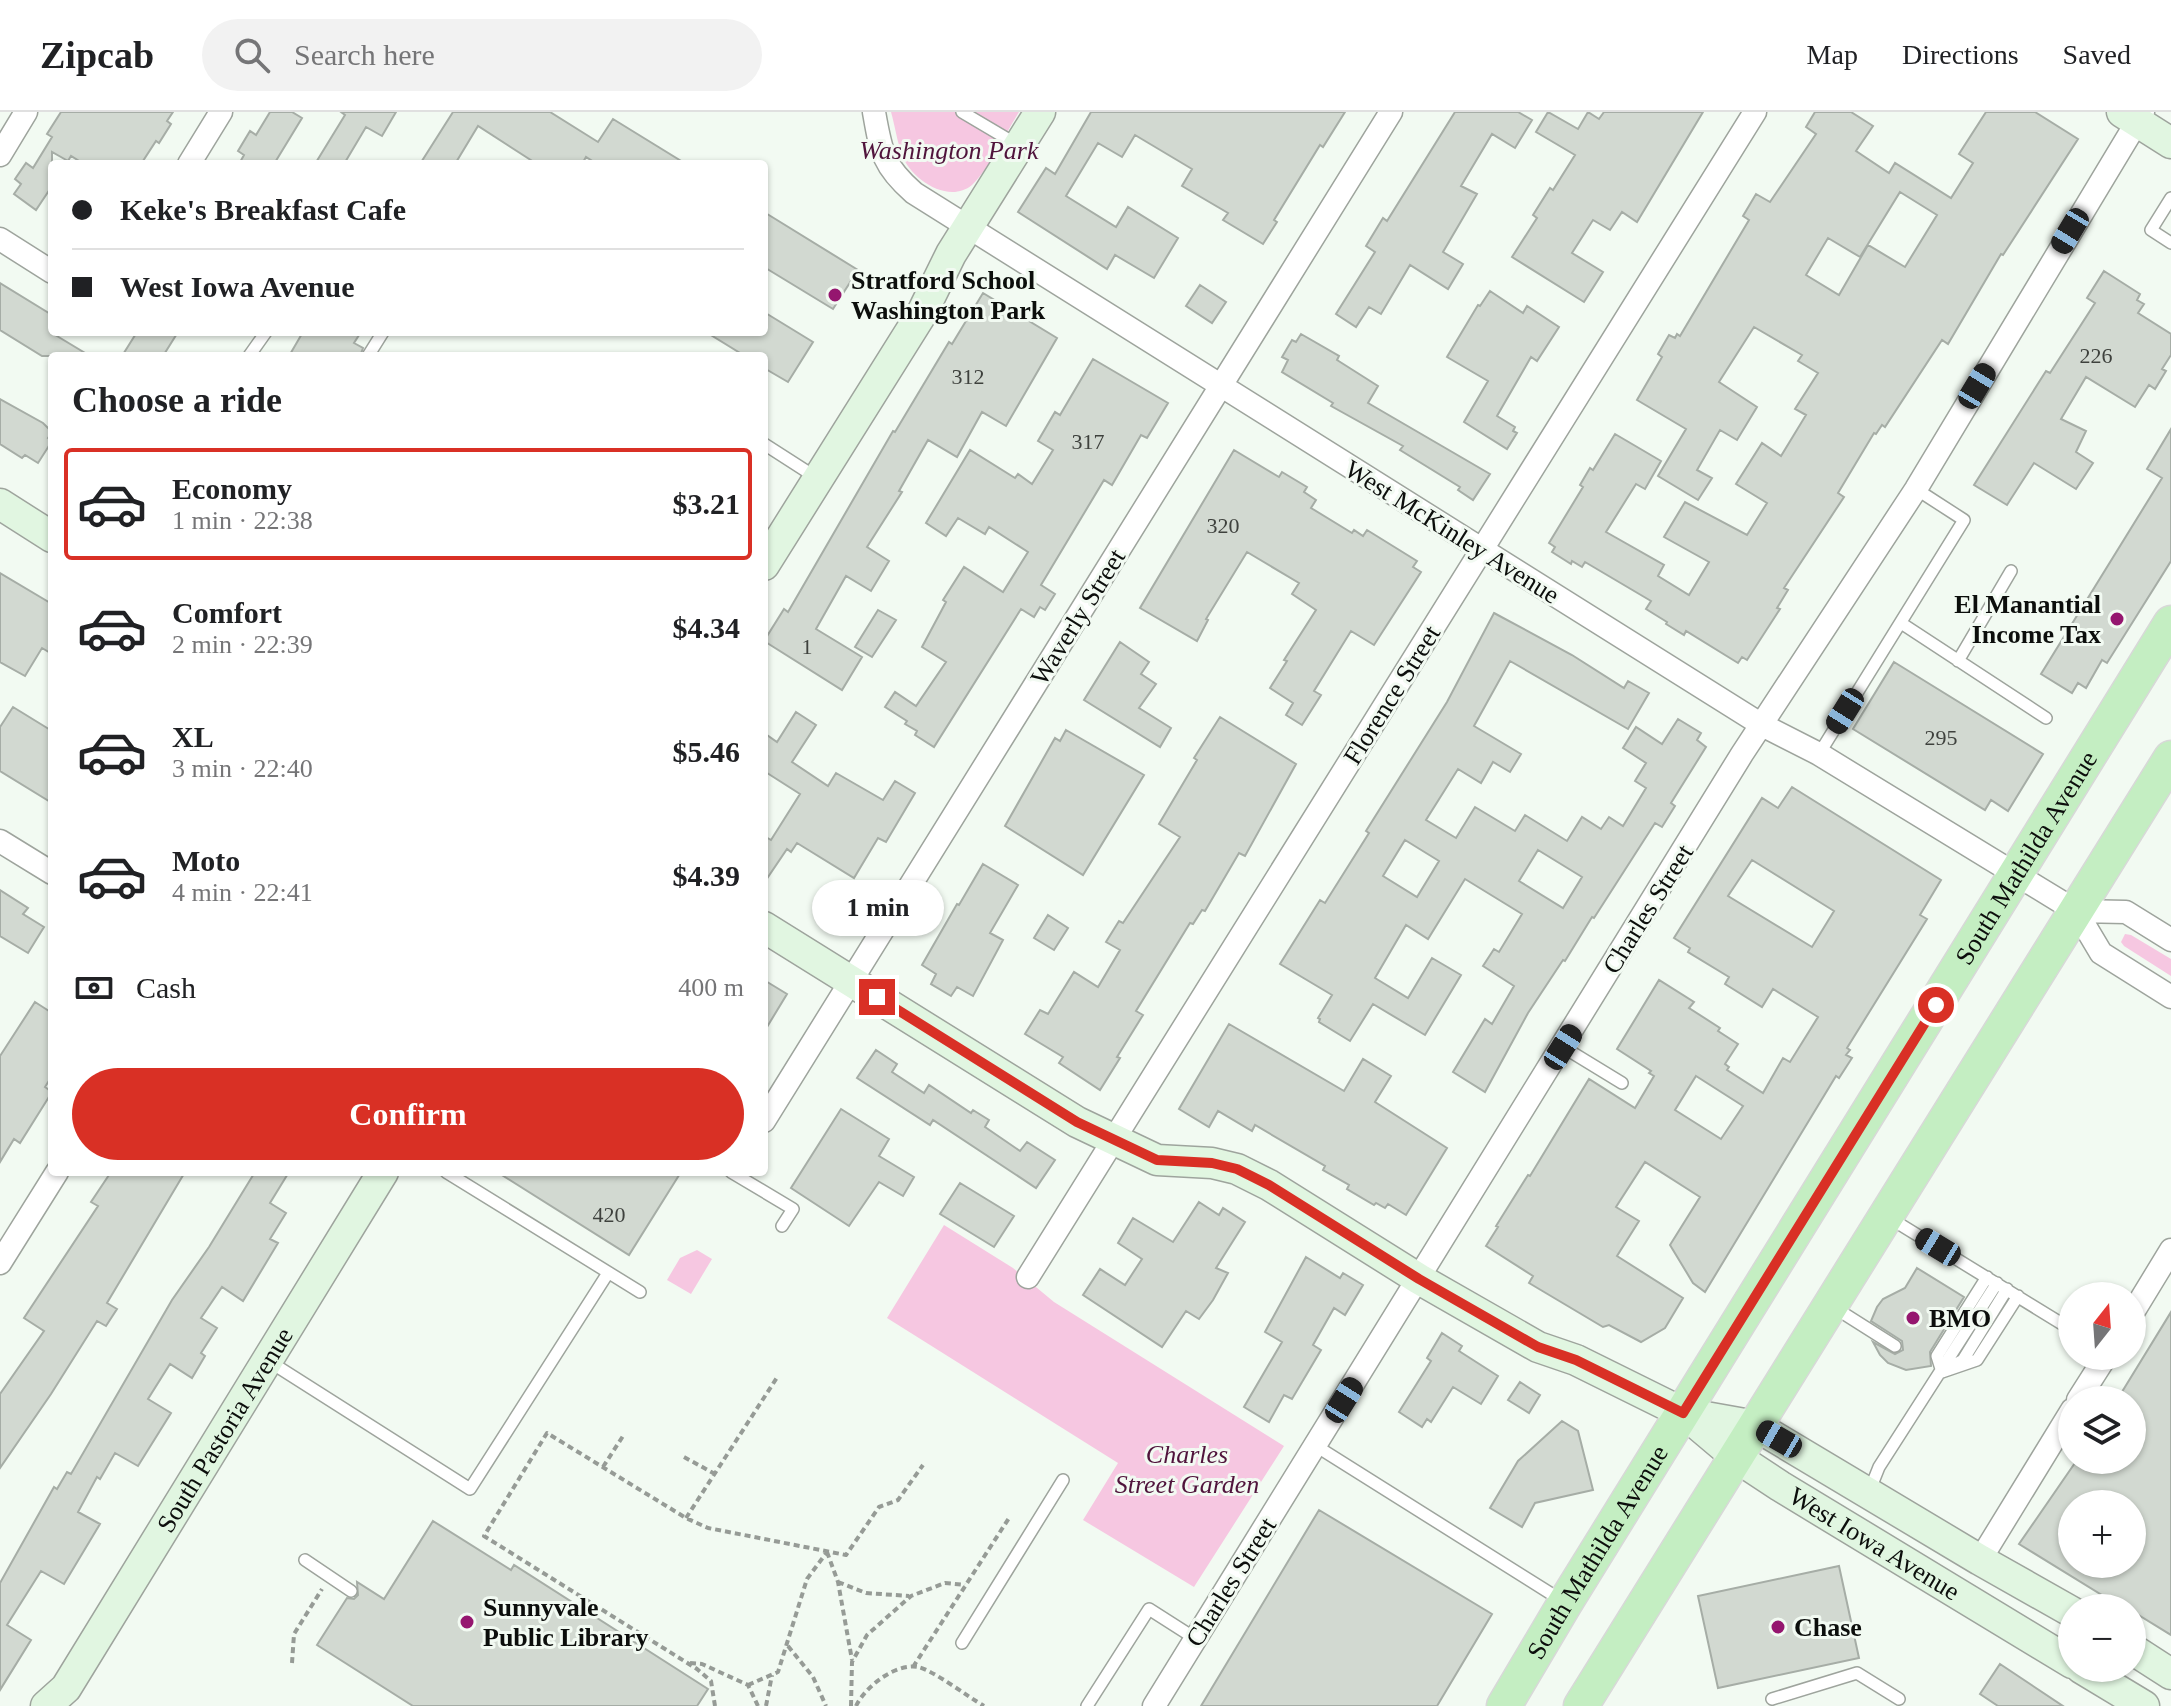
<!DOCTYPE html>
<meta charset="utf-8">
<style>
:root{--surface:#fff;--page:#f2f2f2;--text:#202124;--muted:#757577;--line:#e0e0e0;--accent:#d93025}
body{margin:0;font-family:Georgia,serif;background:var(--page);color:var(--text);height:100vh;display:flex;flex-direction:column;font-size:30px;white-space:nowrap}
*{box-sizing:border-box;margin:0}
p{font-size:26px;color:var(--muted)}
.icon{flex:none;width:44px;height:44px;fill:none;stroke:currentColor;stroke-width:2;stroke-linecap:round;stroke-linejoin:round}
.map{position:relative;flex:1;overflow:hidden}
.panel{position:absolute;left:48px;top:240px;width:720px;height:824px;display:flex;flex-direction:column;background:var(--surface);border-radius:8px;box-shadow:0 2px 6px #0004}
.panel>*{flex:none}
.banner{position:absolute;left:48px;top:48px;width:720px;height:176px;border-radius:8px;box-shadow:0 2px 6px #0004;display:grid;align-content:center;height:176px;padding:0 24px;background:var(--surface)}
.needle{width:52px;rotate:17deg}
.fabs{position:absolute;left:2058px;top:1170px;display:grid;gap:16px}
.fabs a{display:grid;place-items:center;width:88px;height:88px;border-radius:50%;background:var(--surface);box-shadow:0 2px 6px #0004;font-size:40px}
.end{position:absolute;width:36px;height:36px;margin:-18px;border:10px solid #d93025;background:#fff;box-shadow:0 0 0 4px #fff}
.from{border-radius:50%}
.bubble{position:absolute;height:56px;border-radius:28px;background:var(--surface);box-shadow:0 2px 6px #0004;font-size:26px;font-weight:600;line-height:56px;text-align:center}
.car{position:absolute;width:24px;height:48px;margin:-24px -12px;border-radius:10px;box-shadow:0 0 6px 2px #0007;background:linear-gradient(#222 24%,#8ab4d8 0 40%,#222 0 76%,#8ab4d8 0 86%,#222 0)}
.banner b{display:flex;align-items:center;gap:28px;height:76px;font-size:30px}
.banner b+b{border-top:2px solid var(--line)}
.banner i{width:20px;height:20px;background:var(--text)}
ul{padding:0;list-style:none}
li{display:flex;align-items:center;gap:24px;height:112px;margin:0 16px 12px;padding:0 8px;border:4px solid transparent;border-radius:8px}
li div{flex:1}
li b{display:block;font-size:30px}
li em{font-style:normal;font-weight:600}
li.current{border-color:var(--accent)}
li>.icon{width:72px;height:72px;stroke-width:1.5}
h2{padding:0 24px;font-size:36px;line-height:96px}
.pay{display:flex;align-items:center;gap:20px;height:88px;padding:0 24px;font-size:30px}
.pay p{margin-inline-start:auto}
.cta{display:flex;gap:16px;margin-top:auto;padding:16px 24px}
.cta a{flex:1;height:92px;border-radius:48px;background:var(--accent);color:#fff;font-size:32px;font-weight:600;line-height:92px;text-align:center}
header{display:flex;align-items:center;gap:48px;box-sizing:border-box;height:112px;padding:0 40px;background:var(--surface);border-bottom:2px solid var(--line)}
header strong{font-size:38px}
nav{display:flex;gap:44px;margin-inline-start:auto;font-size:28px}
.search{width:560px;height:72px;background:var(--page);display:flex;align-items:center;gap:20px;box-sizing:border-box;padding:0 28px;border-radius:44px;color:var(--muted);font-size:30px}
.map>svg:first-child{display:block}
.green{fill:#f6c7e1}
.building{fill:#d2d9d1;stroke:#a6ada6;stroke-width:2;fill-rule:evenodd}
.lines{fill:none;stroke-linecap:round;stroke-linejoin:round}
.lane-casing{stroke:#9ea49d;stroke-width:14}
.street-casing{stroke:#9ea49d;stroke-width:25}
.secondary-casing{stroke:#9ea49d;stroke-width:33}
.primary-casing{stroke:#d8d8d8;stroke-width:37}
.path{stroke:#969b96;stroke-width:4;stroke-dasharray:6 4;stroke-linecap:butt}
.lane{stroke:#fff;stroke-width:11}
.street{stroke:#fff;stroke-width:22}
.secondary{stroke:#e1f6e1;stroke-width:30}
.primary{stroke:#c4eec2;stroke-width:34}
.route{stroke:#d93025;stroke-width:10}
.poi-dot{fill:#95166f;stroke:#f2faf2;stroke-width:3}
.labels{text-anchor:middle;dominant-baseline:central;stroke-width:6;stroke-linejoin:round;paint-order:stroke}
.number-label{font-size:22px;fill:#3e413d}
.park-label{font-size:26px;font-style:italic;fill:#50143c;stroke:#f2faf2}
.poi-label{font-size:26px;font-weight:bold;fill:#0c0e0c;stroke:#f2faf2;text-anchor:start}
.street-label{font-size:26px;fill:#0c0e0c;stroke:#f2faf2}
</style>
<header>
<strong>Zipcab</strong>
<div class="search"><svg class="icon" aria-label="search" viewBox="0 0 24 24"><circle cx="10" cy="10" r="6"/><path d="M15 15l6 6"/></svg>Search here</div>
<nav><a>Map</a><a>Directions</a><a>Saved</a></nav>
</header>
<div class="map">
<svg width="2171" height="1594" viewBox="0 0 2171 1594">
<rect width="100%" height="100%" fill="#f2faf2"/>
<path class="green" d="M891,0H1019C1007,19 987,60 972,73C948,93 910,66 902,43C897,29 895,14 891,0Z
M2125,822L2131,823L2171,847V864L2124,834L2121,830Z
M944,1113L1013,1156L1054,1190L1284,1334L1194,1475L1083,1408L1118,1351L887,1206Z
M697,1138L712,1147L691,1182L667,1168L680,1146Z"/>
<path class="building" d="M61,0H173L167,9L171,12L159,31L156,29L141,52H84L71,44L68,49L52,40V74L36,98L14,82L21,72L15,67L26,51L33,56L52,25L47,22Z
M270,0H292L302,6L274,52H239L244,43L238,39L250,19L256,23Z
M341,0H396L382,24L366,15L344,52H315L345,3Z
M453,0H550L598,30L613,7L686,52H597L586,45L582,52H537L478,14L455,52H420Z
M1091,0H1345L1323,35L1320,33L1274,108L1277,110L1263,132L1223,108L1228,101L1182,74L1192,57L1135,23L1122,45L1098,31L1066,84L1116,115L1128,95L1178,126L1154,166L1115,143L1107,157L1018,100L1046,56L1055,62Z
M1455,0H1518L1532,8L1515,36L1492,22L1461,74L1477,82L1443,140L1463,152L1448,177L1410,153L1381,202L1369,195L1356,215L1336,202L1375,140L1366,134L1383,106L1387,109Z
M1548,0L1578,17L1588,0L1599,7L1604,0H1703L1637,110L1622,100L1610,118L1593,108L1572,141L1603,160L1584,190L1512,145L1537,106L1533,103L1550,76L1553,78L1575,43L1536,20Z
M1815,0H1851L1873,14L1856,39L1889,61L1895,51L1951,86L1973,51L1959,42L1986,0H2035L2078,27L2003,143L2001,142L1948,232L1942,228L1885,315L1882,313L1876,322L1874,321L1838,381L1844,385L1784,476L1788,478L1777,496L1780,497L1747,548L1742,545L1738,551L1686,519L1684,523L1666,512L1667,510L1646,497L1651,489L1585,450L1582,455L1572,449L1571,452L1552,440L1555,435L1549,431L1583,375L1580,373L1590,356L1593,358L1615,322L1661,349L1645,377L1636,372L1606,420L1664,453L1658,464L1689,483L1709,450L1664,425L1685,390L1747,423L1767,391L1736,372L1762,331L1781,344L1806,303L1795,297L1818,261L1798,249L1802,243L1754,215L1719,270L1757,295L1737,328L1720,318L1697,358L1712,366L1698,388L1658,364L1686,317L1637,288L1662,245L1658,242L1669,223L1675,226L1677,222L1680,224L1749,108L1743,104L1756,82L1770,90L1816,22L1806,15ZM1900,80L1937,103L1905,155L1868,133L1839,183L1806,163L1828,126L1860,145Z
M764,100L858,158L833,197L764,155Z
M2104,159L2140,182L2137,188L2144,192L2138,201L2171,222V243L2162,257L2166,259L2155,277L2149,273L2135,295L2086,265L2061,307L2086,319L2076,340L2093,351L2076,377L2034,351L2007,393L1974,373L2046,259L2050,261L2095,191L2087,186Z
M0,171L52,203V221L90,244H42L0,218Z
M1200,173L1226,190L1212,211L1186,194Z
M1490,179L1523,201L1527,194L1559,215L1537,249L1531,245L1497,304L1515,315L1513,319L1517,321L1507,337L1464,310L1488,269L1447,245L1478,193L1480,194Z
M983,181L1057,226L1006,314L982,300L957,345L928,328L899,379L902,380L867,435L889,449L871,479L846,464L816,517L862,545L842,578L764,529L784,497L788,500L893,319L895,320L949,230L952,232Z
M764,200L813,230L788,270L764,256V244H745L706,220H764Z
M137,220H178L163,244H122Z
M303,220H361L354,231L363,236L360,244H289Z
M1301,222L1339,244L1337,248L1378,274L1368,291L1490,362L1473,388L1458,378L1460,375L1400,338L1403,334L1331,294L1333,291L1282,260L1288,248L1282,245L1292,228L1296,230Z
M1093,247L1168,291L1147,326L1141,323L1112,373L1104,368L1041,473L1055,482L1045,498L1040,495L1034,505L1021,497L934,635L915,623L917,619L905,612L907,609L885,595L895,580L916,594L946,550L922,535L946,490L943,488L964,455L1003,480L1028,440L989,415L985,422L958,406L946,424L926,411L970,338L1015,366L1018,362L1032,372L1053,338L1038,329L1055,300L1060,303Z
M0,287L43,311L52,320L48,326L52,329L38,351L25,343L22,346L0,332Z
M2171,317V449L2107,551L2102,548L2086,576L2078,571L2072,581L2041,562L2162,366L2147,357Z
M1234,338L1279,365L1282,360L1307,375L1304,380L1316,388L1311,396L1352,421L1354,418L1363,424L1367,418L1417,449L1413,455L1421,460L1374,533L1351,519L1314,579L1321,583L1302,613L1286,603L1293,591L1270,576L1287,549L1284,548L1316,498L1292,482L1299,471L1247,440L1206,507L1208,508L1197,529L1140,496Z
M0,461L52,492V542L42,536L25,564L0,550Z
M878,498L896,508L872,545L855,535Z
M1494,501L1572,543L1624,576L1628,569L1649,581L1628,617L1510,549L1474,614L1521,642L1510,660L1493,650L1481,671L1458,657L1426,708L1456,726L1475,695L1515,719L1525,703L1567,729L1582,705L1601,717L1609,705L1623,714L1646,676L1635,669L1646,651L1623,636L1636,615L1662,632L1678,607L1701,621L1697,628L1706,635L1671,691L1675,694L1662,715L1655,711L1594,806L1592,805L1565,849L1563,848L1528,901L1485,980L1453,960L1485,907L1492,912L1514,874L1483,854L1494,837L1499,840L1522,802L1465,767L1428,827L1406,813L1375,866L1408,886L1432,846L1461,863L1425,923L1373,892L1350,929L1319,910L1320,907L1318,906L1332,883L1280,852L1320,788L1325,791L1369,721L1366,719L1447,590ZM1405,728L1439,749L1417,785L1383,764ZM1538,738L1582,765L1563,796L1519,769Z
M1120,530L1149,550L1141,562L1156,572L1139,596L1171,616L1160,635L1084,588Z
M1894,550L2043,642L2008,699L1991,688L1985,698L1853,617Z
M13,595L52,619V691L0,659V615Z
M796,600L816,613L792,650L828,674L836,661L883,688L895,669L915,681L886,730L878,726L854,766L797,731L791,740L787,737L764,771V724L771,728L800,682L764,659V621L777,630Z
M1220,605L1296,652L1245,744L1239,741L1205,799L1202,798L1193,812L1190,811L1136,899L1143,903L1117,945L1120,946L1100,978L1059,951L1063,945L1025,922L1040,898L1048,902L1074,860L1098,875L1120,838L1106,830L1119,809L1123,811L1180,725L1159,712L1197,648L1194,646Z
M1066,618L1144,663L1083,763L1005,714L1055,626L1060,629Z
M1792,675L1941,768L1920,803L1927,807L1847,936L1850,938L1846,943L1852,946L1839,966L1836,964L1705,1180L1693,1171L1670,1133L1700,1085L1645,1050L1616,1095L1639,1109L1617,1144L1683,1186L1665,1216L1641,1230L1609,1213L1603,1215L1529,1171L1533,1164L1486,1134L1498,1115L1496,1114L1528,1063L1530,1064L1589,967L1635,996L1654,964L1649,961L1651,959L1617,937L1659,868L1694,890L1689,896L1720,916L1718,919L1738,932L1725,952L1729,955L1727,958L1763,981L1783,946L1790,950L1818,905L1773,877L1762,895L1725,872L1729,865L1688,840L1690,836L1674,826L1762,686L1778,696ZM1752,748L1834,799L1812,835L1728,784ZM1696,964L1743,994L1721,1027L1675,998Z
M983,752L1018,773L990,821L1003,828L973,884L957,875L951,884L931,872L936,862L922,853L957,792L959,793Z
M0,778L28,796L23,802L44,815L28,841L0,824Z
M1048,803L1068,816L1054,838L1034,826Z
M764,868L787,882L764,920Z
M35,890L52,901V964L45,975L52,980L20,1031L14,1027L0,1050V944Z
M1229,912L1344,979L1363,947L1391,964L1375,990L1447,1036L1406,1103L1388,1092L1385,1096L1376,1091L1374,1093L1347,1077L1349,1073L1323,1058L1325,1054L1255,1013L1252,1019L1218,999L1209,1015L1179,997Z
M876,938L897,952L892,960L924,981L929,973L971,1001L973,998L989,1008L985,1015L1020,1039L1027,1030L1055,1048L1036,1076L933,1008L930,1013L857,966Z
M841,997L889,1027L879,1044L914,1065L903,1084L879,1070L849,1114L791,1076Z
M111,1060H185L107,1191L117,1197L106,1214L97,1209L51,1282L0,1356V1282L44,1219L24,1206L98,1094L91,1090Z
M255,1060H289L270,1091L286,1101L270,1127L278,1131L243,1189L222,1175L201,1206L217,1216L201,1241L205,1244L192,1266L170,1252L148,1287L171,1301L138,1354L115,1341L100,1367L97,1365L78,1400L100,1412L64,1472L41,1459L7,1513L31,1528L0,1578V1471L54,1375L57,1377L67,1360L71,1362L172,1188L209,1135Z
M497,1060H681L629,1143Z
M960,1071L1014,1104L994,1135L940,1102Z
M1199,1090L1219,1103L1223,1096L1245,1110L1216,1156L1228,1161L1213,1188L1199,1207L1186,1199L1162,1235L1083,1183L1100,1157L1125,1173L1142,1147L1118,1131L1133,1106L1173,1130Z
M1306,1145L1340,1166L1343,1161L1363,1173L1345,1203L1334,1196L1313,1233L1321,1238L1292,1287L1284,1283L1269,1310L1244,1295L1282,1230L1265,1220Z
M1917,1156L1964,1185L1930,1240L1931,1254L1906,1258L1888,1251L1880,1243L1873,1230L1895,1242L1903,1238L1902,1229L1871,1209L1877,1195L1883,1187L1905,1176Z
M2171,1200V1523L2132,1499V1496H2123L2019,1432L2077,1348H2132V1288H2117ZM2072,1392H2132V1452H2072Z
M1442,1221L1462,1234L1459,1239L1498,1264L1481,1292L1453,1275L1431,1310L1427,1307L1422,1315L1399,1300L1431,1249L1427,1246Z
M1520,1270L1540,1283L1529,1301L1508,1288Z
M1562,1309L1578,1319L1593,1378L1535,1391L1522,1415L1490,1396L1518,1349Z
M1319,1398L1492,1502L1437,1594H1201Z
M433,1409L511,1458L514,1453L708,1577L697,1594H413L317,1533L347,1486L354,1487L358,1483L357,1470L384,1487Z
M1839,1454L1859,1546L1718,1576L1698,1484Z
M2000,1552L2063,1594H1998L1980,1582Z"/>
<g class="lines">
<defs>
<path id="lane" d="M962,0L1016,32
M2171,86L2151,118L2171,131
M249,244L266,220
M368,244L383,220
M764,332L817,366
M1901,511L2046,606
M1958,549L2011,459
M1819,642L1964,408L1916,377
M1563,935L1622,971
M446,1060L640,1180
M731,1060L793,1097L782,1114
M1888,1105L2072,1218
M1835,1196L1895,1234
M267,1248L470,1377L608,1161
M1956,1252L1963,1248L2007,1177
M1942,1260L1977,1248L2018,1184
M1942,1260L1937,1244L1987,1165
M1316,1334L1561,1488
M1869,1380L1879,1355L1997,1171
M305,1448L351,1479
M962,1531L1063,1368
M1772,1587L1857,1561L1899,1587
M1087,1594L1149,1497L1196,1527"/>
<path id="street" d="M874,0C881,40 883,54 914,81L1762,613L1819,642L2076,799L2101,841L2171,885
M0,43L26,0
M189,52L221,0
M0,127L52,160
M0,729L52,761
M2076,799L2126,800L2171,828
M764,1009L1391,0
M0,1151L57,1060
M1028,1165L1755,0
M2132,1202L2171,1138
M2078,1288L2106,1244
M1980,1448L2072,1298
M1154,1594L1742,642L1916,377L2143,0"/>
<g id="secondary">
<path d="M2122,0L2171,31"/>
<path d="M0,392L52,425"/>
<path d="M764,453L922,201L951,142L1040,0"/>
<path d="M764,815L1077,1010L1157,1048L1212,1051L1237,1057L1269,1073L1419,1167L1538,1235L1576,1248L1683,1301L1756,1314L1980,1448L2072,1500"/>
<path id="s1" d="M1685,1302L1736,1345L1780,1374L2072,1551"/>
<path d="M2132,1537L2171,1562"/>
<path d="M2081,1556L2144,1594"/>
<path id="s2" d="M46,1594L66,1576L383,1060"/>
</g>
<g id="primary">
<path id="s3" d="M1504,1594L1565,1491L2171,511"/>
<path d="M1581,1594L2171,646"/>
</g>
</defs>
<use href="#lane" class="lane-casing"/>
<use href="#street" class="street-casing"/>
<use href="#secondary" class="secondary-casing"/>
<use href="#primary" class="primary-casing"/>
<path class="path" d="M684,1345L715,1362
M603,1355L623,1324
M686,1406L778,1264
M827,1440L838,1470L852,1548
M838,1470L866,1481L909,1484
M788,1534L813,1565L826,1594
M292,1551L294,1522L322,1477
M690,1551L702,1552L748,1573L758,1594
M913,1555L1009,1406
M748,1573L778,1560L807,1467L827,1440
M715,1594L711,1569L697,1557L484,1424L547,1321L686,1406L708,1416L846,1443L879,1395L898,1388L923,1353
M766,1594L772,1563
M851,1594L852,1550L867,1523L911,1484L945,1471L965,1473
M856,1594C865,1575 895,1551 918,1555C931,1557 970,1586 984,1594"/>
<use href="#lane" class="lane"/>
<use href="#street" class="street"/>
<use href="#secondary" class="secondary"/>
<use href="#primary" class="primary"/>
</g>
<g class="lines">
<path class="route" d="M877,885L1077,1010L1157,1048L1212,1051L1237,1057L1269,1073L1419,1167L1538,1235L1576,1248L1683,1301L1936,893"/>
</g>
<g class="poi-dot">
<circle cx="835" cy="183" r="8"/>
<circle cx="2117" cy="507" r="8"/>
<circle cx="1913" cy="1206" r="8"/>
<circle cx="467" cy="1510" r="8"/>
<circle cx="1778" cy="1515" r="8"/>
</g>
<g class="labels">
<g class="number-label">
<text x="2096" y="243">226</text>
<text x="968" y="264">312</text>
<text x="1088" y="329">317</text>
<text x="1223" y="413">320</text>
<text x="807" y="534">1</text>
<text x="1941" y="625">295</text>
<text x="609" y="1102">420</text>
</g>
<g class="park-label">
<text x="949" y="38">Washington Park</text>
<text x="1187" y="1342">Charles<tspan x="1187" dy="30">Street Garden</tspan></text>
</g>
<g class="poi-label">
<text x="851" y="168">Stratford School<tspan x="851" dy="30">Washington Park</tspan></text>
<text x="2101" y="492" text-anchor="end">El Manantial<tspan x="2101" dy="30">Income Tax</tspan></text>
<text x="1929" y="1206">BMO</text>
<text x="483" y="1495">Sunnyvale<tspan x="483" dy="30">Public Library</tspan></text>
<text x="1794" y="1515">Chase</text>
</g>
<g class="street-label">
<text transform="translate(1452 420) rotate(32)">West McKinley Avenue</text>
<text transform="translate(1078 505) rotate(-58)">Waverly Street</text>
<text transform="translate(1392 583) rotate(-58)">Florence Street</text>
<text stroke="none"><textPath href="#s3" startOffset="996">South Mathilda Avenue</textPath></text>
<text transform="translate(1648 797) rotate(-58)">Charles Street</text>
<text stroke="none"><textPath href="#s2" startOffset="330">South Pastoria Avenue</textPath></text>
<text stroke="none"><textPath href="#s1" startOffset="230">West Iowa Avenue</textPath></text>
<text stroke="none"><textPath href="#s3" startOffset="180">South Mathilda Avenue</textPath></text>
<text transform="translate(1231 1470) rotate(-58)">Charles Street</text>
</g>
</g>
</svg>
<div class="fabs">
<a><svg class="needle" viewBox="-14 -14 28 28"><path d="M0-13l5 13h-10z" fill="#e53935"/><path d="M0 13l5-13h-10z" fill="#757577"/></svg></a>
<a><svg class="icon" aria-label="layers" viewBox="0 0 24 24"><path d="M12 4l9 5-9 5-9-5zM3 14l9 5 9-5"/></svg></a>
<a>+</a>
<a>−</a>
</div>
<i class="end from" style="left:1936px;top:893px"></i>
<i class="end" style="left:877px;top:885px"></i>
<div class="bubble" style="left:812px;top:768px;width:132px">1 min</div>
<i class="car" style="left:2070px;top:119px;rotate:211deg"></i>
<i class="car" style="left:1977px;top:274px;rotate:31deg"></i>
<i class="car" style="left:1845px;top:599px;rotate:212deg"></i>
<i class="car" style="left:1563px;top:935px;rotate:32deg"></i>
<i class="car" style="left:1938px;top:1135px;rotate:301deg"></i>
<i class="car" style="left:1344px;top:1288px;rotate:32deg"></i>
<i class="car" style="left:1779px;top:1327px;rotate:300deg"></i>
<div class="banner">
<b><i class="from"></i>Keke's Breakfast Cafe</b>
<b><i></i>West Iowa Avenue</b>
</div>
<section class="panel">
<h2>Choose a ride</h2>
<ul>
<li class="current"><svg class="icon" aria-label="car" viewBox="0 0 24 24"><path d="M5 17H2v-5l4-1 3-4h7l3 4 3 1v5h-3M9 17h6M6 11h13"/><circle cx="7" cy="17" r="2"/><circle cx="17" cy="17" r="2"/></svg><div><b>Economy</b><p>1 min · 22:38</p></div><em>$3.21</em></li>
<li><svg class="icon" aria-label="car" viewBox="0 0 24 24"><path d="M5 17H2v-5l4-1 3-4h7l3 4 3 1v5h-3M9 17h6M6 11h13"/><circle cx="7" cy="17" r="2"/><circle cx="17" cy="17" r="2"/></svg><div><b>Comfort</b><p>2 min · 22:39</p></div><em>$4.34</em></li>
<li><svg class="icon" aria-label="car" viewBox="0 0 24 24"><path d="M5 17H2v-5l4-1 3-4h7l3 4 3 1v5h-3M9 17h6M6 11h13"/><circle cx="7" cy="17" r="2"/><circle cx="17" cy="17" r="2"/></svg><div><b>XL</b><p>3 min · 22:40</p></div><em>$5.46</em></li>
<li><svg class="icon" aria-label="car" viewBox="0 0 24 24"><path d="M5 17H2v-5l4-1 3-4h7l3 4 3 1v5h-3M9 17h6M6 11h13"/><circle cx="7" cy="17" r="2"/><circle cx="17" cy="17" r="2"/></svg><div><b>Moto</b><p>4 min · 22:41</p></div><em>$4.39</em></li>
</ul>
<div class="pay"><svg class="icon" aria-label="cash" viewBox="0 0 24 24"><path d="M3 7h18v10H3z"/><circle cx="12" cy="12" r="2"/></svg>Cash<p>400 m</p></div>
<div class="cta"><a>Confirm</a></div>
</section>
</div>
